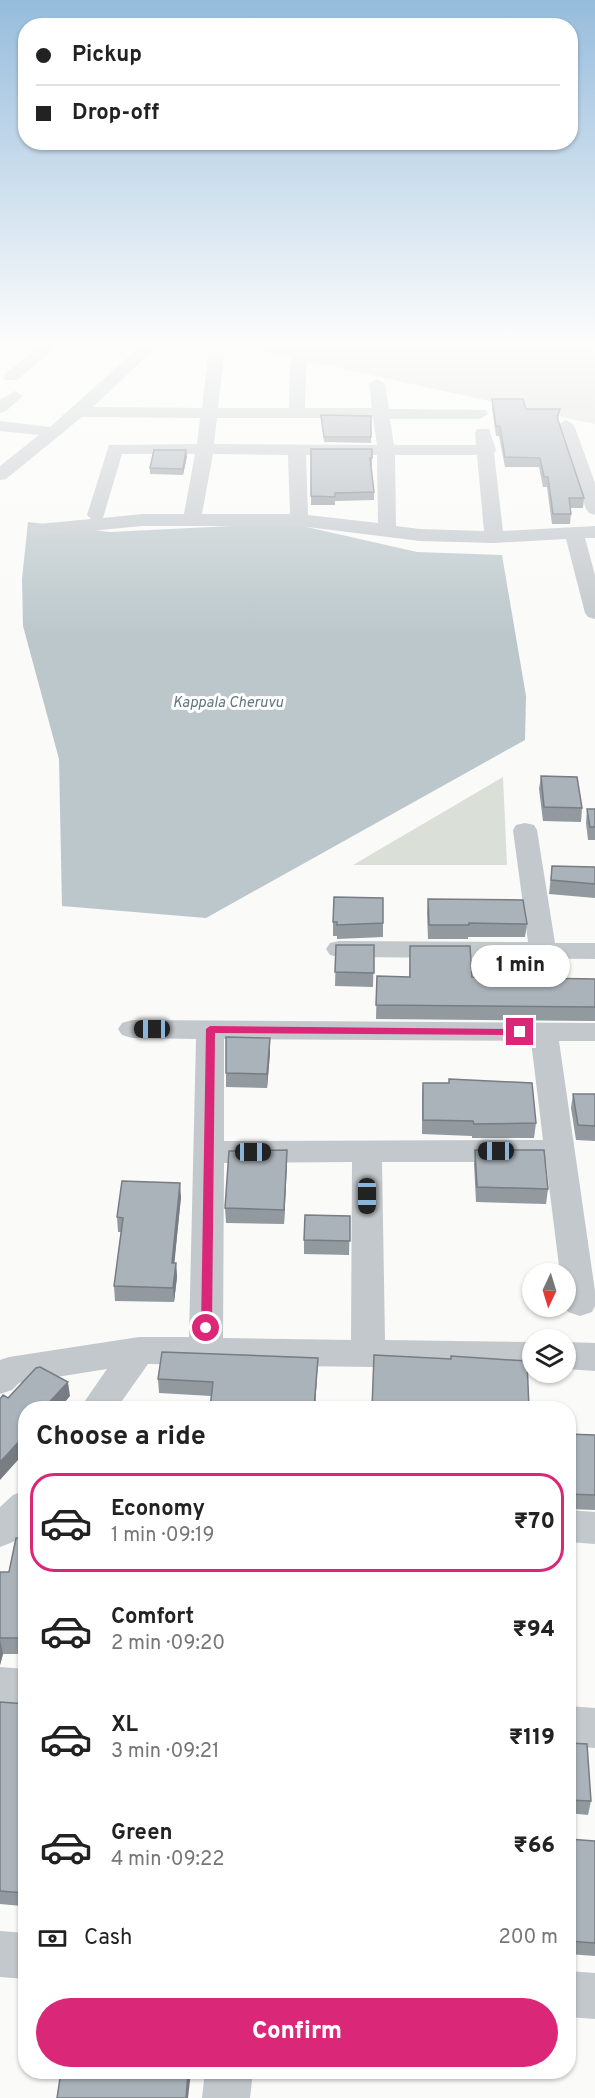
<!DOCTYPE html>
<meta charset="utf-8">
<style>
:root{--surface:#fff;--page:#f2f2f2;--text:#222;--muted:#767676;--line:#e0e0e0;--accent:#db2777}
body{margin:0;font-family:Overpass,sans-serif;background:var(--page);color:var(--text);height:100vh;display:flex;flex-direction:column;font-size:22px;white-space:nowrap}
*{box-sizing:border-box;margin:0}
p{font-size:20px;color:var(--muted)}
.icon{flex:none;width:33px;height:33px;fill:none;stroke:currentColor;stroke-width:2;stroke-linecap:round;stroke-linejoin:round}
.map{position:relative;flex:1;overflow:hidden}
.sheet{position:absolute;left:18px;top:1401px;width:558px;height:678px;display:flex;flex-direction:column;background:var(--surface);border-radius:24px;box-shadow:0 2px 4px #0004}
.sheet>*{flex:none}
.banner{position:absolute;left:18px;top:18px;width:560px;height:132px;border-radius:24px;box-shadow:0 2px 4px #0004;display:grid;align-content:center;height:132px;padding:0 18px;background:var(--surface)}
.needle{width:39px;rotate:184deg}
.controls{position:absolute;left:522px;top:1263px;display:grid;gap:12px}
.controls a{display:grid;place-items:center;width:54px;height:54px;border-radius:50%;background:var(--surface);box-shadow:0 2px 4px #0004;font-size:30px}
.end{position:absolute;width:27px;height:27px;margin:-14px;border:8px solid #db2777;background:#fff;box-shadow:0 0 0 3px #fff}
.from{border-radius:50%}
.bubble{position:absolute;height:42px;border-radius:21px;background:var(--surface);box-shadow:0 2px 4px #0004;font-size:20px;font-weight:800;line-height:42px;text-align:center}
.car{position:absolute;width:18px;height:36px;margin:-18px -9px;border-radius:8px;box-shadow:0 0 4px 2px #0007;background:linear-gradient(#222 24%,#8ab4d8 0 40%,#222 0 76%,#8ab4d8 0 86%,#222 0)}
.banner b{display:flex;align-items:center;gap:21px;height:57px;font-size:22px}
.banner b+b{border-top:2px solid var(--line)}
.banner i{width:15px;height:15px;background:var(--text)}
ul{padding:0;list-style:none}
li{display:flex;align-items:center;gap:18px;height:99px;margin:0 12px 9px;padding:0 6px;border:3px solid transparent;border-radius:24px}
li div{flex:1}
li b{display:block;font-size:22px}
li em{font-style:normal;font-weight:800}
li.selected{border-color:var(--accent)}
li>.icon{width:54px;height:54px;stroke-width:1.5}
h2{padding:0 18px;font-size:27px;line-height:72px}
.pay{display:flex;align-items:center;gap:15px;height:66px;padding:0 18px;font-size:22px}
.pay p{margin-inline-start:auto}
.primary-button{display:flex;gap:12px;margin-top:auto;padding:12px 18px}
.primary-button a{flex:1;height:69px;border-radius:36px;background:var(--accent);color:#fff;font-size:24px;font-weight:800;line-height:69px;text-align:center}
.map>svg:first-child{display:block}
.green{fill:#dadfd7}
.water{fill:#bbc7cb}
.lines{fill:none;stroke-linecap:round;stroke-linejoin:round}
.minor{fill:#c3c8cc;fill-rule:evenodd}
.wall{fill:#929a9f}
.shaded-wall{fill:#777d82}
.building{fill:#aab3b9;stroke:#777d82;stroke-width:1.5}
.route{fill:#db2777}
.labels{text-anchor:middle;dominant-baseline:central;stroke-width:6;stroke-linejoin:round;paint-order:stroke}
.far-water-label{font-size:15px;font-style:italic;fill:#60757c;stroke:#fff}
</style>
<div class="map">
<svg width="595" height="2098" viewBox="0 0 595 2098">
<rect width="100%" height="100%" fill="#fafaf8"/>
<path class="green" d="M220,342H595V424Z
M503,777L507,865H353Z"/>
<path class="water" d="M28,522L110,532L289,523L417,552L502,555L526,696L525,740L206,918L62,906L59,759L23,626L22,579Z"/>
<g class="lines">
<path class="minor" d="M45,342H62L17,380H5L3,377L5,374Z
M145,342H162L93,407L202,408L208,354L216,349L224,354L218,408H289L290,361L298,356L306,361L305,408H372L369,384L377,379L385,384L389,409L486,410L488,414L480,419H390L394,445H476L475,433L477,429H489L496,450L494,453L503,531L595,526V538H585L595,575V619L588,617L585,613L566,539L494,543L420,541L299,526H142L38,536L31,534L29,530L31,526L38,524L91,519L87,515L109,445L197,444L200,418L82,417L6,479L0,480V466L39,435L0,431V421L50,427ZM217,418H373L377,445L214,444ZM122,454H195L184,514H142L103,518ZM213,454L288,455L290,514H202ZM306,455H377L378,523L308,515ZM395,455H477L484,531L420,529L396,526Z
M15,391L23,396L6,411L0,413V400Z
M566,420L574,425L595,483V515L589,513L586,509L558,425Z
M525,823L534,825L537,830L555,943H595V959L339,957L330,955L326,949L330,943L339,941L528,942L513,830L516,825Z
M132,1020L595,1023V1041H559L595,1291V1306L592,1312L580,1316L568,1312L565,1306L566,1274H560L546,1162H382L385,1340L532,1342V1369L148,1364L117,1408H80L107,1369L19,1383L12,1390L0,1394V1360L9,1357L139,1337H189L196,1039L132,1038L122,1035L118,1029L122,1023ZM224,1039L531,1041L543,1140L224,1141ZM352,1162L351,1340L223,1338L224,1163Z
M566,1342L595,1343V1371L566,1369Z
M26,1490V1531L13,1542L0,1547V1507L13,1495Z
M568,1510L595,1512V1544L568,1542Z
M0,1667L26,1669V1707L0,1705Z
M568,1706L595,1708V1748L568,1746Z
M0,1931L26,1933V1979L0,1977Z
M568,1971L595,1973V2019L568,2017Z
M205,2072H253L250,2098H202Z"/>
</g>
<path class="wall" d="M492,399L526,409H560L558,421L584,498L583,508H570L571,514L570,524H552L547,487H543L539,467H505L499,436H496L492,408Z
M321,415L371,416V443L324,442Z
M311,449L372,458V466H371L374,492V500L335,501V505H311Z
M187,456L183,475L150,474V468Z
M541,776L582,808L581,822L543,821L539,789Z
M587,809H595V843V840H588L586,823Z
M552,866L595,867V898L549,894Z
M428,899L527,924L525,937H468V939H428L427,913Z
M333,922L383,923V937L337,939V936H333Z
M336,945H374L373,987L335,986Z
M410,946L472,977L595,979V1021L376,1019L377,976L409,977Z
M270,1053L267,1088L226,1087V1073Z
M449,1079L536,1123L534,1138H472V1136L422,1134V1097L423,1083H449Z
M573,1094H595V1141L576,1140L571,1108Z
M287,1150L284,1224L226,1223L225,1208Z
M475,1150L548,1189L546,1204L476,1202L474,1164Z
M181,1197L174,1263H176L177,1277L174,1302L115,1301L114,1286L121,1232H118L117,1217Z
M350,1216L349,1255L304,1254V1240Z
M318,1358L315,1408H210L211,1396L159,1393L158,1379Z
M568,1434L595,1435V1510L568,1509Z
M26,1538V1654H3L0,1665V1572H9Z
M0,1702L26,1704V1920L22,1906L0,1904Z
M568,1743L591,1801L588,1815L568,1813Z
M568,1839L595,1841V1956L568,1954Z"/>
<path class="shaded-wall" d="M186,450L187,456L183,475V469Z
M270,1038V1053L267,1088V1074Z
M287,1150V1165L284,1224V1210Z
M180,1183L181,1197L173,1277L172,1263Z
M176,1263L177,1277L174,1302L173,1288Z
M318,1358L315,1408H314Z
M68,1382L70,1396L60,1408H44Z
M26,1434V1451L0,1480V1462Z
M0,1639L3,1654L0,1665Z
M188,2072H191L188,2098H186Z"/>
<path class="building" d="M492,399H523L526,409H560L557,417L584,498H569L571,514H553L548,477H544L540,458L505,457L500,426H496Z
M321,415L371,416V437H324Z
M311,449H372V458H370L374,492L335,493V497L311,496Z
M154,450H186L183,469L150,468Z
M541,776L577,777L582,808L544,807Z
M587,809H595V827H590Z
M552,866L595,867V884L551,880Z
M334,897L383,898V923L337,925V922H333Z
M428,899L523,900L527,924L469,923V925H429Z
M336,945H374V973L335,972Z
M410,946H470L472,977L595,979V1007L376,1005L377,976L410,977Z
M226,1037L270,1038L267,1074L226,1073Z
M449,1079L532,1083L536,1123L474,1124L473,1121L423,1120V1083H449Z
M573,1094H595V1126L578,1125Z
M287,1150L284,1210L225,1208L229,1151Z
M475,1150H544L548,1189L477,1187Z
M122,1181L180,1183L172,1263H176L173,1288L114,1286L123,1218L117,1217Z
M305,1215L350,1216V1241L304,1240Z
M162,1352L318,1358L314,1408H210L213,1382L158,1379Z
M374,1355L451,1359V1356L527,1361L529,1408H372Z
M40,1367L68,1382L44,1408H26V1434L0,1462V1399L3,1395L8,1398L36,1368Z
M118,1405L156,1406L155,1408H117Z
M568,1434L595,1435V1495L568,1494Z
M16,1538H26V1638H0V1572H9Z
M0,1702L26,1704V1908L22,1907L24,1893L0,1891Z
M568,1743L587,1744L591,1801L568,1800Z
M568,1839L595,1841V1943L568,1941Z
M61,2072H188L186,2098H57Z"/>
<linearGradient id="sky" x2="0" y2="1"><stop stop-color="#96bcdc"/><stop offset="0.54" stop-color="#fdfdfc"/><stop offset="1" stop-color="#fdfdfc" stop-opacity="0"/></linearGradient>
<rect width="595" height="636" fill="url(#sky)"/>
<path class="route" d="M210,1026L520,1029L525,1032L520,1035L215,1033L212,1328L206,1333L201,1328L206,1029Z"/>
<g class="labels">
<g class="far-water-label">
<text x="228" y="703">Kappala Cheruvu</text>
</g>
</g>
</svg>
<div class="controls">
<a><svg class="needle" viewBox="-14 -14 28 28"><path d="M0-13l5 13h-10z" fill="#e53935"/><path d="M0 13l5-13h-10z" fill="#767676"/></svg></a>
<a><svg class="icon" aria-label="layers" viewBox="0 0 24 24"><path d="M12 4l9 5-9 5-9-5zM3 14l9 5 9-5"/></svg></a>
</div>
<i class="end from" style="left:206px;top:1328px"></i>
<i class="end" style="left:520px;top:1032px"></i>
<div class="bubble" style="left:471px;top:945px;width:99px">1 min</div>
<i class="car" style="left:152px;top:1029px;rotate:270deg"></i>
<i class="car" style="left:496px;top:1151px;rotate:270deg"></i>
<i class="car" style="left:253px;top:1152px;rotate:90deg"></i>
<i class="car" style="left:367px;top:1196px;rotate:180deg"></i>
<div class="banner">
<b><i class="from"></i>Pickup</b>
<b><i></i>Drop-off</b>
</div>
<section class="sheet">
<h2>Choose a ride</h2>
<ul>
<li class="selected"><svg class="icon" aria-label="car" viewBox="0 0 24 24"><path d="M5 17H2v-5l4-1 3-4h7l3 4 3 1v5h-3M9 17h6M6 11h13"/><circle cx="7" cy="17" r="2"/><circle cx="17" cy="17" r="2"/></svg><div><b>Economy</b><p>1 min · 09:19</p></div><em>₹70</em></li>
<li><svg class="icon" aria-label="car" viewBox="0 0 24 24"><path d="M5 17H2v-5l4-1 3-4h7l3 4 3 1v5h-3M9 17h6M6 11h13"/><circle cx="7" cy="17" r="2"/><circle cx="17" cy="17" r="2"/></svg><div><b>Comfort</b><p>2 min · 09:20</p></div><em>₹94</em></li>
<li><svg class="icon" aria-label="car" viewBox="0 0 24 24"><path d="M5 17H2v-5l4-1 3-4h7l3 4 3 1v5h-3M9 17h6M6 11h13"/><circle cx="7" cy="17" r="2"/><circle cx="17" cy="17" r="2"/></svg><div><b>XL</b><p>3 min · 09:21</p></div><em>₹119</em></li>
<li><svg class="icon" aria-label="car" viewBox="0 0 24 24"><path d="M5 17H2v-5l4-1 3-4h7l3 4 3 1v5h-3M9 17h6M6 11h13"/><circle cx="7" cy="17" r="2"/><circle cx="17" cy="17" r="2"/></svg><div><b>Green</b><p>4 min · 09:22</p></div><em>₹66</em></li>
</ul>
<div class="pay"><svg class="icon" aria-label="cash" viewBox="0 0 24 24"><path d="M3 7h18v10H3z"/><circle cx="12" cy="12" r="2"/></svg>Cash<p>200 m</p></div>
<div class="primary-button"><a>Confirm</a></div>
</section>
</div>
